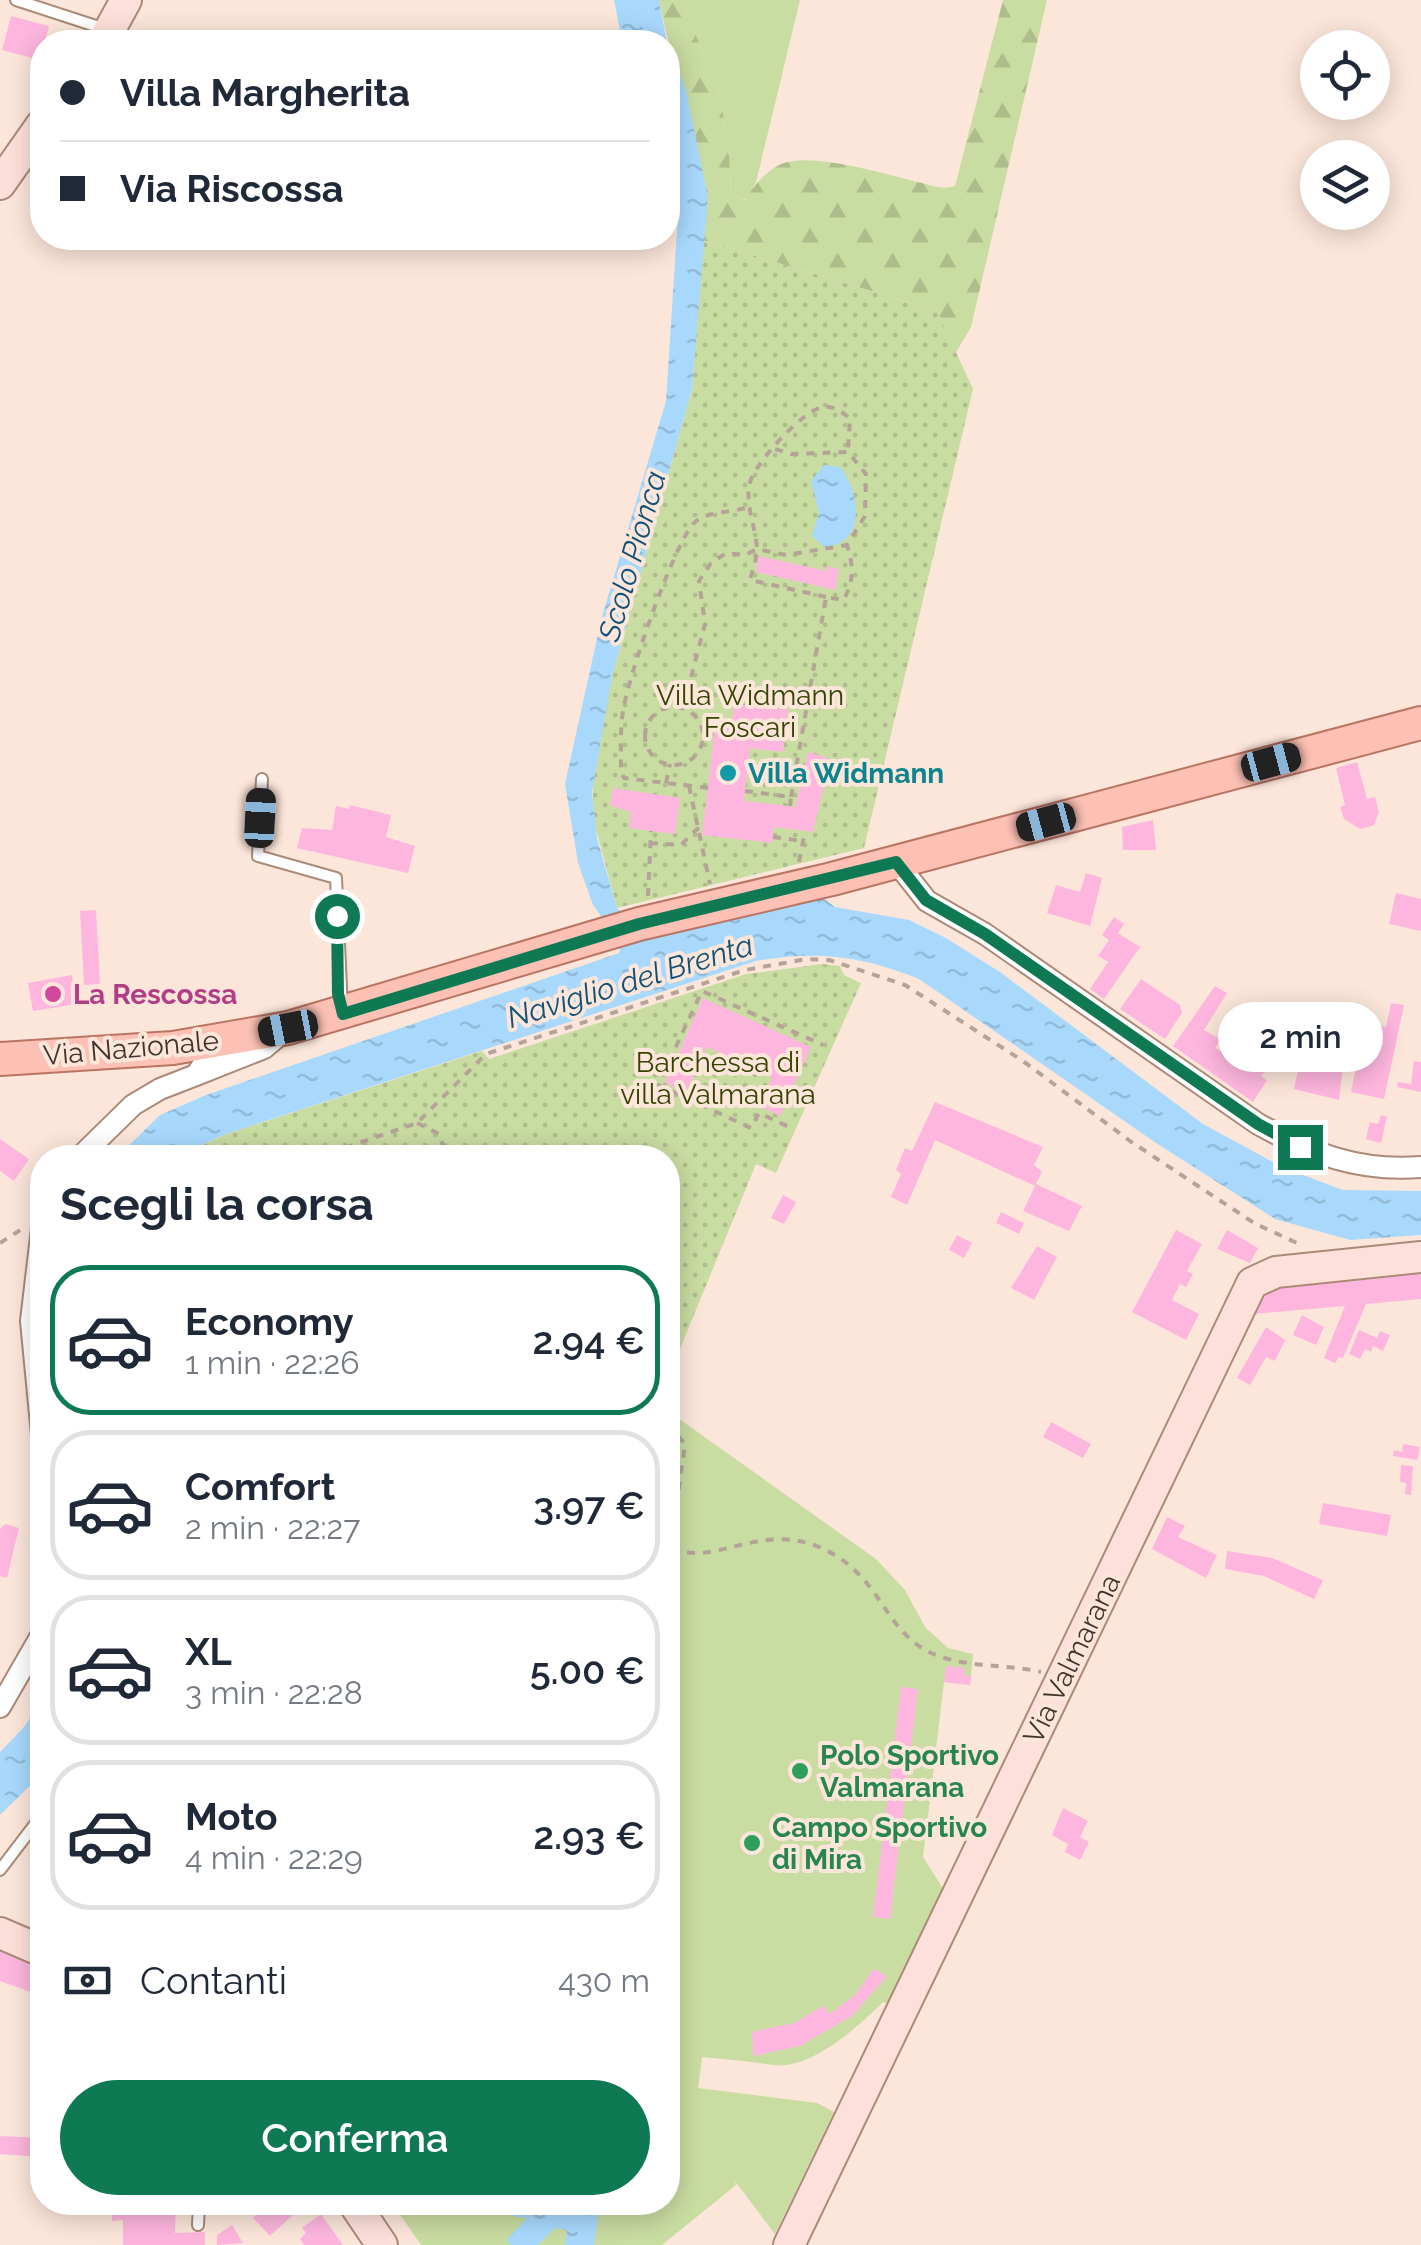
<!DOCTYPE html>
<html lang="it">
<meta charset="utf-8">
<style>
:root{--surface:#fff;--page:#f2f2f3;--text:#1f2937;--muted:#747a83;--line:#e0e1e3;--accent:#0e7953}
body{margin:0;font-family:Raleway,sans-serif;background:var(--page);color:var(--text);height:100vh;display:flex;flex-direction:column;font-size:38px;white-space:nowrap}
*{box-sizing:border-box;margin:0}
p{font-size:32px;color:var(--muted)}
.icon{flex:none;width:55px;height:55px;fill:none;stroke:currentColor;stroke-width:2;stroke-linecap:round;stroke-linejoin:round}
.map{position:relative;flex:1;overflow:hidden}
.side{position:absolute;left:30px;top:1145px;width:650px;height:1070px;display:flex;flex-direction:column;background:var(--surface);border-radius:40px;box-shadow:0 5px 25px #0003}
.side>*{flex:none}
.top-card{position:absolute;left:30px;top:30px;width:650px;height:220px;border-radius:40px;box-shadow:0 5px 25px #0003;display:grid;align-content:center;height:220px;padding:0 30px;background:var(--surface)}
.buttons{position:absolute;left:1300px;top:30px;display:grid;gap:20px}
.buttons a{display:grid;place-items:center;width:90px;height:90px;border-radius:50%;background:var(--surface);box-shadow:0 5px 25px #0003;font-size:50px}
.end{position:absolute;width:45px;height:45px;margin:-22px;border:12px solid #0e7953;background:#fff;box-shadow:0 0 0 5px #fff}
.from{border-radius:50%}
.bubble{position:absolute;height:70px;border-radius:35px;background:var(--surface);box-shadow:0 5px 25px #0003;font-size:32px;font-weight:600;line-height:70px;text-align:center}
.car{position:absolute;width:30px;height:60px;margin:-30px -15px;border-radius:12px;box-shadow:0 0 8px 2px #0007;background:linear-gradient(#222 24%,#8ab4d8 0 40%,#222 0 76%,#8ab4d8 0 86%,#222 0)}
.top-card b{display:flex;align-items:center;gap:35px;height:95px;font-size:38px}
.top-card b+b{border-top:2px solid var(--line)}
.top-card i{width:25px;height:25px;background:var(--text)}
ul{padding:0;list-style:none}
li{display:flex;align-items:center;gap:30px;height:150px;margin:0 20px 15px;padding:0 10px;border:5px solid var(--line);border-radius:40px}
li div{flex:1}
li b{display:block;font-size:38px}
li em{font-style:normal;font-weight:600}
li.selected{border-color:var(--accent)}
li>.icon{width:90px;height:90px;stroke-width:1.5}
h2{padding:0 30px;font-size:45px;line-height:120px}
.pay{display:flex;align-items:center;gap:25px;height:110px;padding:0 30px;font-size:38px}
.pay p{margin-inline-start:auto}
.button{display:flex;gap:20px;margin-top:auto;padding:20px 30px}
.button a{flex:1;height:115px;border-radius:60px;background:var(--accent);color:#fff;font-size:40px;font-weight:600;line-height:115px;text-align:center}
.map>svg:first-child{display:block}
.grass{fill:#c9dca1}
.forest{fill:url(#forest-firs)}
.park{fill:url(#park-dots)}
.water{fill:url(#water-ripples)}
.building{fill:#feb6de}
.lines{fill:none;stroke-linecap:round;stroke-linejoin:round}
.lane-casing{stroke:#ab8a77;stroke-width:14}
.street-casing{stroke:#ab8a77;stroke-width:24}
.secondary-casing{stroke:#ab8a77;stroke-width:34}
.primary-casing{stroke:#ba7464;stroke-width:36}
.path{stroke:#b6a398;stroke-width:4;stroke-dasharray:8 8;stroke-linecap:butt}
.lane{stroke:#fff;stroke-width:10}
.street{stroke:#fff;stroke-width:20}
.secondary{stroke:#fee0da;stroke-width:30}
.primary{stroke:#fcc0b4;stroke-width:32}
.route{stroke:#0e7953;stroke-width:12}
.culture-dot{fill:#0f9aa8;stroke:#fce6da;stroke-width:4}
.hotel-dot{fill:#d1479c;stroke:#fce6da;stroke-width:4}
.leisure-dot{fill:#2e9e5b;stroke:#fce6da;stroke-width:4}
.labels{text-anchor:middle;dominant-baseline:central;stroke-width:8;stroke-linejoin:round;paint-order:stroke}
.park-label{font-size:28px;fill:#354400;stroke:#fce6da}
.culture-label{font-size:28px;font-weight:bold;fill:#0d838f;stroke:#fce6da;text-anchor:start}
.hotel-label{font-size:28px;font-weight:bold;fill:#b23c85;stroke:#fce6da;text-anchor:start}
.street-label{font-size:28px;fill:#43352d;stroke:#fce6da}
.leisure-label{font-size:28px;font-weight:bold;fill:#27864d;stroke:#fce6da;text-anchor:start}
.water-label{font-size:30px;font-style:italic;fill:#105279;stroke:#fce6da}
</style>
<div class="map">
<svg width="1421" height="2245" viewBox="0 0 1421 2245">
<defs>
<pattern id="forest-firs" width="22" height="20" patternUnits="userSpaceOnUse" patternTransform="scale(2.5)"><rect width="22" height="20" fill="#c9dca1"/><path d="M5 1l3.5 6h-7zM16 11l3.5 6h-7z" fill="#aebd8b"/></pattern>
<pattern id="park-dots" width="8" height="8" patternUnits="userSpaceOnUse" patternTransform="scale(2.5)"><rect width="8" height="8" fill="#c9dca1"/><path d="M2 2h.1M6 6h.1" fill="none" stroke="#aebd8b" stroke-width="1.8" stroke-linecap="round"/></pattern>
<pattern id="water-ripples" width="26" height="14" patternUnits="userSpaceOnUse" patternTransform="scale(2.5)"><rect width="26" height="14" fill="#a8d9fd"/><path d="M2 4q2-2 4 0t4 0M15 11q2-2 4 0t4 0" fill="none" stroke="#92bbd9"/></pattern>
</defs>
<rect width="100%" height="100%" fill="#fce6da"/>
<path class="grass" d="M682,0H800L756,182L746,200L731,195L729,146L719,93Z
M668,1411L876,1559L905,1590L925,1627L948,1648L973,1654L970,1685L944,1682L923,1857L947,1895L889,2004L883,2002C859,2026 811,2070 774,2065C750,2062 727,2059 702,2057L698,2088L817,2103L834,2112L775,2234L734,2180L736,2185L662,2245H421L392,2203L668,2202Z"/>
<path class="forest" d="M659,0H682L719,93L729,146L731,195L745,200C753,186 769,168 784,163C816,153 885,174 917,182C932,185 939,190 955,186L1003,0H1047L971,327L955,354L937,311L703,240C712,155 674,81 659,0Z"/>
<path class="park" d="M703,240L937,311L973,389L864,848L617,908L592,814L594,765L612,676L692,389Z
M822,964L840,966L844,975L861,983L776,1173L756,1164L668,1378V1158H175L226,1134L482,1051L489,1059L746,974Z"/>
<path class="water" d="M614,0H659L666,38L686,90L708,197L692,389L612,676L592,792L597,838L617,908L648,936L823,898L835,907L909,920L946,938L1000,972L1203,1124L1282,1167L1343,1190L1421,1191V1235L1350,1240L1275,1219L1156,1143L919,979C863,956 816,950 756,961L226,1134L175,1157L116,1158L160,1115L206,1095L619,953L621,944L593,905L578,863L565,784L601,620L666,401L679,199L668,164V42H622Z
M824,465L840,467C860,491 867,545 824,547L812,536L819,513L811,481Z
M42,1698V1774L0,1815V1752L25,1726Z
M566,2203L599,2207L594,2245H565L567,2230L555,2228L538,2245H511L506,2240L527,2218L513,2216L515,2203Z"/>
<path class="building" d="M11,16L49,26L40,60L2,50Z
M759,556L826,571L827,566L839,569L835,590L756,572Z
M734,704L788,710L783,752L750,748L744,801L795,807L808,752L830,759L813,832L774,827L772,843L702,835L716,718L732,720Z
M1357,762L1367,799L1375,797L1379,812L1374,825L1360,829L1344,819L1340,807L1345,805L1336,768Z
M613,788L680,798L675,834L629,828L631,812L610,805Z
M350,805L391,815L386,837L415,846L408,873L297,848L302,828L332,830L336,806L349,809Z
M1153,820L1156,850H1123L1122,827Z
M1086,873L1102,878L1090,926L1047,913L1056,885L1080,892Z
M1396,893L1421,899V931L1389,924Z
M96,910L100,984L84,985L80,911Z
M1114,917L1124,924L1118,933L1140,947L1104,999L1090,989L1108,962L1098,956L1109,940L1102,935Z
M72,975L77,1004L33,1011L28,983Z
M1141,979L1180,1005L1182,1013L1165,1039L1120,1009Z
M1215,986L1227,993L1204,1030L1218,1038L1232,1018L1244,1026L1231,1047L1220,1040L1215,1048L1265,1072L1261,1076L1267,1080L1253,1102L1173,1046Z
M703,998L811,1047L780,1116L759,1106L772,1077L707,1047L686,1092L665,1083Z
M1391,1003L1404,1005L1384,1099L1351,1092L1365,1023L1386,1027Z
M1276,1010L1290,1018L1283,1034L1288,1030L1297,1033L1290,1055L1284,1053L1286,1045L1264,1032Z
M1302,1052L1343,1065L1339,1100L1294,1089Z
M1414,1061L1421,1062V1092L1397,1087L1398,1082L1411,1084Z
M935,1102L1043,1147L1034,1165L1042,1172L1036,1184L1082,1206L1069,1231L1023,1211L1035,1186L935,1140L907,1205L891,1197L901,1174L896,1170L905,1148L912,1151Z
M1381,1115L1387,1117L1381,1143L1366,1139L1370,1122L1378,1124Z
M0,1139L29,1159L14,1181L0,1171Z
M783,1195L796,1202L784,1224L771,1218Z
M1001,1212L1024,1223L1019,1234L996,1223Z
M1176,1230L1202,1244L1187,1271L1193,1274L1186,1287L1180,1284L1172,1300L1199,1314L1186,1340L1132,1312Z
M1227,1230L1258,1248L1250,1263L1217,1249Z
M957,1235L972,1243L964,1258L949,1250Z
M1037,1246L1057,1257L1034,1300L1011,1288Z
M1421,1272V1299L1366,1304L1343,1358L1339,1357L1335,1363L1324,1358L1345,1306L1253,1314L1251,1302L1261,1304L1259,1287Z
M1302,1315L1324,1327L1316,1345L1293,1335Z
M1266,1327L1285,1340L1275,1361L1266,1357L1250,1385L1237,1378Z
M1359,1330L1377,1338L1380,1331L1390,1335L1383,1351L1373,1346L1371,1352L1365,1349L1360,1359L1349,1354Z
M1051,1422L1091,1444L1083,1458L1043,1437Z
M1403,1444L1420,1447L1417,1460L1393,1456L1394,1450L1402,1452Z
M1401,1465L1413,1466L1411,1495L1405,1494L1406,1483L1400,1482Z
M1323,1503L1391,1515L1387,1536L1319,1524Z
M1167,1517L1185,1526L1178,1537L1217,1555L1206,1578L1152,1549Z
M5,1524L19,1528L7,1578L0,1576V1529Z
M1227,1551L1272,1558L1323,1580L1314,1599L1264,1576L1225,1569Z
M946,1666L965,1668L964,1675L971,1676L970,1685L944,1682Z
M901,1687L918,1689L890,1919L873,1917Z
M1063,1808L1088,1821L1080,1837L1089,1842L1080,1860L1065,1852L1068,1844L1052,1835Z
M0,1948L42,1967V1996L0,1981Z
M873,1969L887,1976L852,2016L800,2046L753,2056L752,2032L794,2023L823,2006L830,2014L856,1994Z
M0,2136L42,2138V2157L0,2154Z
M112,2202H176L175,2233L205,2232V2245H123V2220L112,2221Z
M270,2202H307L270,2236L253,2218Z
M321,2214L343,2245H304L300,2239L306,2233L302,2228Z
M232,2225L243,2243L217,2245V2235Z"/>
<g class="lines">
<defs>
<path id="lane" d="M16,0L105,29
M262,779L258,856L336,878L342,1009
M0,1870L42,1815
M198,2225L199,2202"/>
<path id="street" d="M896,862L927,901L985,934L1258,1124C1313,1154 1358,1172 1421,1167
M196,1075L264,1048L283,1032
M79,1158L133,1105L160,1089L196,1075L208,1057L207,1044
M42,1228L31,1321L42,1435
M0,1707L42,1634"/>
<path id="secondary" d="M103,42L126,0
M0,184L42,124
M0,1933L42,1951
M353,2202L382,2245
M789,2245L1252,1283L1276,1272L1421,1257"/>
<path id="primary" d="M0,1059L173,1048L288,1028L639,924L832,879L1421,723"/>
</defs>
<use href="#lane" class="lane-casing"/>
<use href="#street" class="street-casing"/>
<use href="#secondary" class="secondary-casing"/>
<use href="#primary" class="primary-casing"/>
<path class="path" d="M826,597L750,580C752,571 757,558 757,549C756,528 746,508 749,486C752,466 801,412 822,407C834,405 841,412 850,418L848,452
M645 736a29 29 0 1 1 58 0a29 29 0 1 1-58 0Z
M683,708L705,624L699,581L711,563L726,553L745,555L757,549L786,555L847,545L865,516L866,474L848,452L791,454L775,449
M666,783L670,764
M689,786L710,884
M708,788L624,778L621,772C621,752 620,731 623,711C628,677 673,547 693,524C707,509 733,514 750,506
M745,791L791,797L790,806
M791,797L826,597L843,600C855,582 853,564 847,545
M773,837L803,841
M650,843L681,845L697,829H703
M799,862L805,831
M648,896L651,831
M417,1123L439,1134L447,1158
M787,1126L759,1113L751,1128L658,1085L702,991L823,1045
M315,1158L417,1123L486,1054L745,970L807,959L829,960L905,985L1023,1061L1130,1141L1254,1223L1301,1245
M32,1214L42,1186
M0,1243L25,1227
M668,1424L685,1444L672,1539L678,1550C717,1564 761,1523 819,1547C878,1572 881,1622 922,1648C955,1669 1004,1663 1041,1672
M34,1451L42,1525
M36,1618L42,1588"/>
<use href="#lane" class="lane"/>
<use href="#street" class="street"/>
<use href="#secondary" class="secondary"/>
<use href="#primary" class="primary"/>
</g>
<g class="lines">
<path class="route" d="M337,916L338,994L343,1014L639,924L896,862L926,900L985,934L1258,1124L1300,1147"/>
</g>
<circle class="culture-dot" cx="728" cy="773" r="10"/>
<circle class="hotel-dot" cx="53" cy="994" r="10"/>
<g class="leisure-dot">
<circle cx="800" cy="1771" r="10"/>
<circle cx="752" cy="1843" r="10"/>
</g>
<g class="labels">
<g class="park-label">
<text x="750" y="695">Villa Widmann<tspan x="750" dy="32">Foscari</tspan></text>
<text x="718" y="1062">Barchessa di<tspan x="718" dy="32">villa Valmarana</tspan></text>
</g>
<g class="culture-label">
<text x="748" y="773">Villa Widmann</text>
</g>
<g class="hotel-label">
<text x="73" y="994">La Rescossa</text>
</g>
<g class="street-label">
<text transform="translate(131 1048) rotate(-5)">Via Nazionale</text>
<text transform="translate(1072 1659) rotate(-64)">Via Valmarana</text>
</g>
<g class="leisure-label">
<text x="820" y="1755">Polo Sportivo<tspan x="820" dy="32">Valmarana</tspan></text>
<text x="772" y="1827">Campo Sportivo<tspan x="772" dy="32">di Mira</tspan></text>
</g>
<g class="water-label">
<text transform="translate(632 556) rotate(-74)">Scolo Pionca</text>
<text transform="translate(630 981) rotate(-17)">Naviglio del Brenta</text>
</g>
</g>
</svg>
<div class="buttons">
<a><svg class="icon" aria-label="locate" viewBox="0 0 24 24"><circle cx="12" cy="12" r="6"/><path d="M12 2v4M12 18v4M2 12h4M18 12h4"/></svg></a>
<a><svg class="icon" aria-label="layers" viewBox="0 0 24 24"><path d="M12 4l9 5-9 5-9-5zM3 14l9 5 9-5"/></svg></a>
</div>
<i class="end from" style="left:337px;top:916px"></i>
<i class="end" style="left:1300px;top:1147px"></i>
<div class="bubble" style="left:1218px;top:1002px;width:165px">2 min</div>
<i class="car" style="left:1271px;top:762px;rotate:75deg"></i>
<i class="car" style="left:260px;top:818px;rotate:3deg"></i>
<i class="car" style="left:1046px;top:822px;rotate:255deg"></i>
<i class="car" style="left:288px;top:1028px;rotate:259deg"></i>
<div class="top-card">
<b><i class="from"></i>Villa Margherita</b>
<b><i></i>Via Riscossa</b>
</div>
<section class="side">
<h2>Scegli la corsa</h2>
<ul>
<li class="selected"><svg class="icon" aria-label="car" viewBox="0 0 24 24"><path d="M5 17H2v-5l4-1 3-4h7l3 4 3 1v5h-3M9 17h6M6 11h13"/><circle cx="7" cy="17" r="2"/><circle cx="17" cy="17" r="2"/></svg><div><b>Economy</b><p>1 min · 22:26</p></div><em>2.94 €</em></li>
<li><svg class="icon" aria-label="car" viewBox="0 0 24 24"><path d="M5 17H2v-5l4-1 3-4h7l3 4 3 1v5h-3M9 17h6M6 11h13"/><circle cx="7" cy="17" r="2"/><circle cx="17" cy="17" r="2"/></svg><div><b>Comfort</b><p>2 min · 22:27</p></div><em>3.97 €</em></li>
<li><svg class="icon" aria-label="car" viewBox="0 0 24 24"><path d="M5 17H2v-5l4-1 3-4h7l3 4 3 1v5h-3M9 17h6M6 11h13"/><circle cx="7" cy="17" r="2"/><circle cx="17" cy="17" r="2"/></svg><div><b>XL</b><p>3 min · 22:28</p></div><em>5.00 €</em></li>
<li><svg class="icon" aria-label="car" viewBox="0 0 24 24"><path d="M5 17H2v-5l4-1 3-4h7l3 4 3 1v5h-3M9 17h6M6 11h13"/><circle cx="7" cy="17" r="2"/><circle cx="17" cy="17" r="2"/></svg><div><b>Moto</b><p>4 min · 22:29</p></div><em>2.93 €</em></li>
</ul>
<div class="pay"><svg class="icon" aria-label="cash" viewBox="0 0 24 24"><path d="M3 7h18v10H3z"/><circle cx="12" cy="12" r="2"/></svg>Contanti<p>430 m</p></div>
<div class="button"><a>Conferma</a></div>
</section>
</div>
